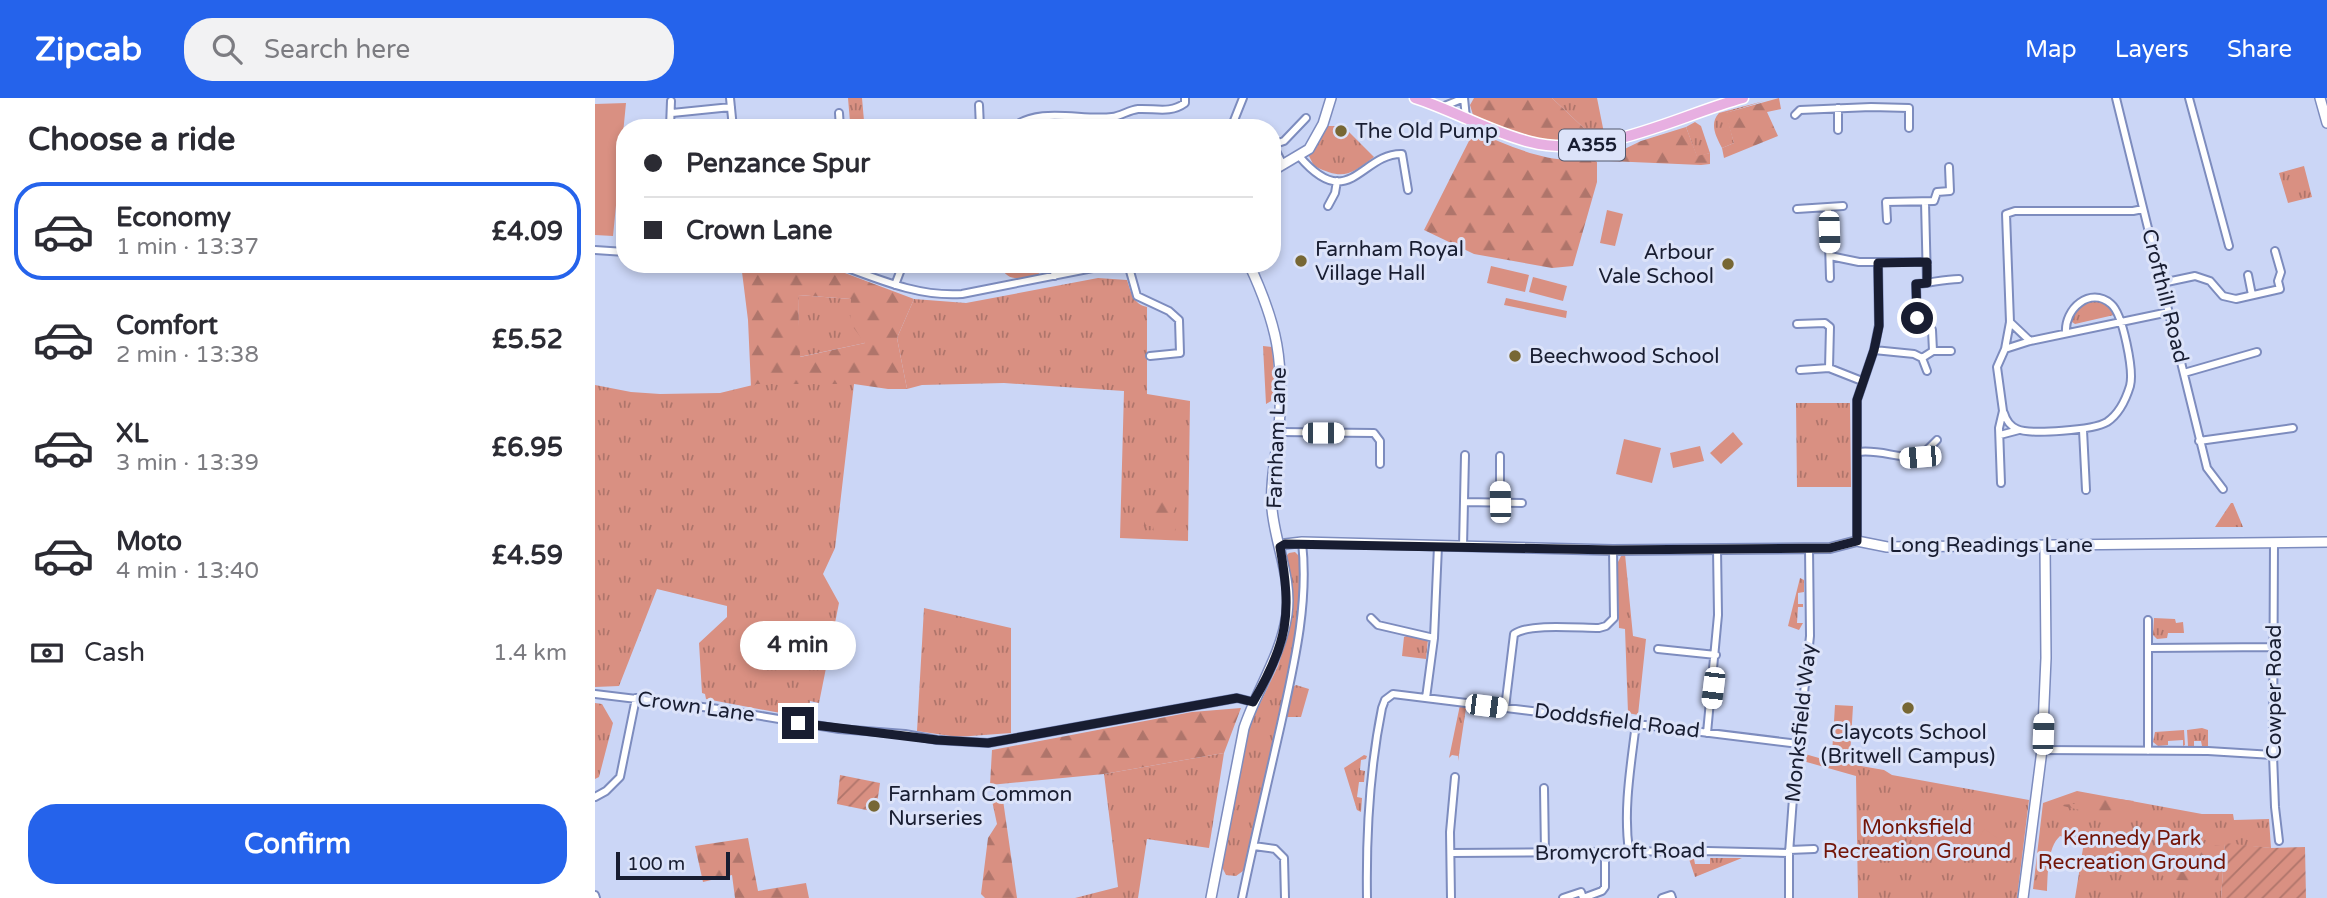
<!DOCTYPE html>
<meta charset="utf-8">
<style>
:root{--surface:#fff;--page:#f2f2f3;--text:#2b2b33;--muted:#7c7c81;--line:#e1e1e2;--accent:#2563eb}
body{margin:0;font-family:"Varela Round",sans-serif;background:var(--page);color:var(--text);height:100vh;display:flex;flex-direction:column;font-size:26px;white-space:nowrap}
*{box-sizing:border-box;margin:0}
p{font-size:23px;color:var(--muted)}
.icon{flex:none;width:38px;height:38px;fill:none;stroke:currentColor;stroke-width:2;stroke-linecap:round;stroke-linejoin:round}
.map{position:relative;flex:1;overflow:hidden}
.panel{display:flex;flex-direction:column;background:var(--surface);width:595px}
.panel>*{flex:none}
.hud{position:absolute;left:21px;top:21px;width:665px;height:154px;border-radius:28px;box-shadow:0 4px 10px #0003;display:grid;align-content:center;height:154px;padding:0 28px;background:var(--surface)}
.scale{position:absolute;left:21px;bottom:18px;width:114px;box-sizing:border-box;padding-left:7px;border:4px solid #181d31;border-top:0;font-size:19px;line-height:24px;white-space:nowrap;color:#181d31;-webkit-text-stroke:5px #dce3f9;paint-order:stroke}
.end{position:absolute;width:32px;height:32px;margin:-16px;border:9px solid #181d31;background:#fff;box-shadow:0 0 0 4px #fff}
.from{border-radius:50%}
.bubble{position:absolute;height:49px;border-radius:24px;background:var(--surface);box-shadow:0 4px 10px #0003;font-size:23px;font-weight:700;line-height:49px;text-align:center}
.car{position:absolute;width:21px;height:42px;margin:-21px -10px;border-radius:9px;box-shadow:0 0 5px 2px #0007;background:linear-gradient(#fff 24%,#345 0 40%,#fff 0 76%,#345 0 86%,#fff 0)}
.hud b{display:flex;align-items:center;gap:24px;height:66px;font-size:26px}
.hud b+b{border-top:2px solid var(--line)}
.hud i{width:18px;height:18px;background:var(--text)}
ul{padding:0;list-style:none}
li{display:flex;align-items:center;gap:21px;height:98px;margin:0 14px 10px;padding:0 14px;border:4px solid transparent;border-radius:28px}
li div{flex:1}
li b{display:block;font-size:26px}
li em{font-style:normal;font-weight:700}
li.active{border-color:var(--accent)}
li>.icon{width:63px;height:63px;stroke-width:1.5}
h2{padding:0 28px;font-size:32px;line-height:84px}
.pay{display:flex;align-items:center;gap:18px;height:77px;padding:0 28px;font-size:26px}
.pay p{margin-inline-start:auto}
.primary-button{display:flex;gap:14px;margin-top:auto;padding:14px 28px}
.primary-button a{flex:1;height:80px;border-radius:28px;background:var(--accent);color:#fff;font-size:28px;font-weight:700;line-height:80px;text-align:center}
header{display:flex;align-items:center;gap:42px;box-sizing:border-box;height:98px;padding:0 35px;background:var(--accent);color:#fff}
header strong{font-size:33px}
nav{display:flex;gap:38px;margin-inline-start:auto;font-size:24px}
.search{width:490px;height:63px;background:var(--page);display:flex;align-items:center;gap:18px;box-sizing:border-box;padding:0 24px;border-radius:28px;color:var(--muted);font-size:26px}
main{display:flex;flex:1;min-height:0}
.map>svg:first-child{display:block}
.grass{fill:url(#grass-tufts)}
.forest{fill:url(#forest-firs);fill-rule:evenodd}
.garden{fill:url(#garden-furrows)}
.pitch{fill:#d99082}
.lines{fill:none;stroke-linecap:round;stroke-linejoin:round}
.street-casing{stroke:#7d8cbe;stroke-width:10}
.secondary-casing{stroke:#7d8cbe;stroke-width:12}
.primary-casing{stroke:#fff;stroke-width:13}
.street{stroke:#fff;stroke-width:6}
.secondary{stroke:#fff;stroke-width:9}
.primary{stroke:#e7afe1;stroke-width:10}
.route{stroke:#181d31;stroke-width:9}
.poi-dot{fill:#776734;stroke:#dce3f9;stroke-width:2.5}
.labels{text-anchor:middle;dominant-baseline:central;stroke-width:6;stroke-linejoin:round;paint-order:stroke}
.shield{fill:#dce3f9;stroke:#53586d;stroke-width:2}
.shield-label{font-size:19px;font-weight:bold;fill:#181d31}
.poi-label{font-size:21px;fill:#181d31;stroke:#dce3f9;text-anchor:start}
.street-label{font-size:21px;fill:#181d31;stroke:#dce3f9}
.park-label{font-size:21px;fill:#731508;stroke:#dce3f9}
</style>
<header>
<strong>Zipcab</strong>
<div class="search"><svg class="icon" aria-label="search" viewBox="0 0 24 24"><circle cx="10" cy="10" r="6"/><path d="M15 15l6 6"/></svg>Search here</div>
<nav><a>Map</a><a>Layers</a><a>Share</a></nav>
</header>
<main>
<section class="panel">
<h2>Choose a ride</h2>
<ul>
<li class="active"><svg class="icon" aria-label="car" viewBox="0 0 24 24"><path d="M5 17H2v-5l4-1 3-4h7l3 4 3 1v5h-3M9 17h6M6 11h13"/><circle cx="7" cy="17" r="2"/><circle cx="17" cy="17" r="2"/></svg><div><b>Economy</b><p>1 min · 13:37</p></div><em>£4.09</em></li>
<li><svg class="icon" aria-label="car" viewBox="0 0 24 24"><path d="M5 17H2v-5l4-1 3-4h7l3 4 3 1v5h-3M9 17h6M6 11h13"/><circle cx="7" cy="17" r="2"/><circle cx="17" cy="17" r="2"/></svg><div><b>Comfort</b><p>2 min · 13:38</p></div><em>£5.52</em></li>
<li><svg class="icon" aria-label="car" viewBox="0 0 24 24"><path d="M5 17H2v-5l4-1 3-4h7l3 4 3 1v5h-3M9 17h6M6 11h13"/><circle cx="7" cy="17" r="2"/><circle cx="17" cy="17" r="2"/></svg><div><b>XL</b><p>3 min · 13:39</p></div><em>£6.95</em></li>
<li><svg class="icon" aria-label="car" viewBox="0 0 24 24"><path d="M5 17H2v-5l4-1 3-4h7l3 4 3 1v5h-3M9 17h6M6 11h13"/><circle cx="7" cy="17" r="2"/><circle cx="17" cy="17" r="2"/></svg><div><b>Moto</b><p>4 min · 13:40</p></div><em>£4.59</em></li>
</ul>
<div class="pay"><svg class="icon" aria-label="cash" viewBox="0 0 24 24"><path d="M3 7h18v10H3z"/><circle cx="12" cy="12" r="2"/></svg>Cash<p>1.4 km</p></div>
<div class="primary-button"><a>Confirm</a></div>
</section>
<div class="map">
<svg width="1732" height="800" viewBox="0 0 1732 800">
<defs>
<pattern id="grass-tufts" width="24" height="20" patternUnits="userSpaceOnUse" patternTransform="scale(1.75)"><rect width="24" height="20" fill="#d99082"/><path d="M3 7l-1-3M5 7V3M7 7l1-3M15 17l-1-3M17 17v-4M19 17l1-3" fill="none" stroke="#af756b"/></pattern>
<pattern id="forest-firs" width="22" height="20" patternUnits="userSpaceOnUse" patternTransform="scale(1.75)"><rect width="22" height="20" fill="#d99082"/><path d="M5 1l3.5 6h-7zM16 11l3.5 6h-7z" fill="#af756b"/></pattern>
<pattern id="garden-furrows" width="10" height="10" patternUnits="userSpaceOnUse" patternTransform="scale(1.75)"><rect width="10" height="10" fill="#d99082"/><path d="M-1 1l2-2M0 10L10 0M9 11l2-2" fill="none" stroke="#af756b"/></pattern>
</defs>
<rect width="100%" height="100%" fill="#cbd6f6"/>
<path class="grass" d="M253,0H267L269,23L255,24Z
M957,0H1002L1009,35L992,33Z
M1169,3L1131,15L1139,45L1127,50C1121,38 1114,26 1124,15Z
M1100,24L1106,28L1115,55L1102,59L1091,29Z
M732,28H753L751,31L779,59C754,78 748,82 719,68L713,56L722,48Z
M1709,68L1717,99L1693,105L1684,75Z
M405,166H450L443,177C426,180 412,186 405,166Z
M503,180L532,182C536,194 538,206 552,209V296L595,303L593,443L525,440L529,293L409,285L327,287L312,291L302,240L319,201L371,205Z
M203,197L256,201L270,245L204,259Z
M1502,199L1521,214L1519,217L1480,226L1474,222L1479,208Z
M220,285L259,286L240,450L228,476L244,505L224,605L215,603L212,620L111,601L110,596L107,595L104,545L132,519V508L62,491L24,588L0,589V287L36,294L65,296L125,295L162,286Z
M1201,305H1255L1256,389H1202Z
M1636,405H1638L1648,429H1620Z
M700,454L704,458V508L698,561L651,767L648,773L641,778L631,777L626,767L652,633L683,568L693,536L697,500L691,458L694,455Z
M1030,456L1038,538L1051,541L1043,617L1033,615L1030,531L1024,530L1022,466L1026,458Z
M1205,480L1209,482V494L1203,495V506H1208V509H1203L1202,525H1208L1204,532L1193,528Z
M329,510L416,530V635L362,639L322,633Z
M1559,520L1580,521L1581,525L1588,524L1589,535H1573L1572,540L1562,541L1558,537Z
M814,537L833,541L831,561L807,558L809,539Z
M701,587L714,591L706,619H692L698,589Z
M0,605L7,606L18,625L4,679L0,681Z
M865,607L871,610L863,663V658L857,657L854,660Z
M1607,630L1613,632V648H1607L1606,643H1599V648H1593L1592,632Z
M1589,632L1590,647L1588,648V642L1573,643V647L1563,648L1558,644L1560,634Z
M629,655L614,750L552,741L543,800H480L523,789L509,676Z
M1210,656L1231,662L1289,672L1297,677L1434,702L1422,800H1263L1261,678L1208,663Z
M769,657L772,658L771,661L766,662L765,672L770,673L769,684H764L762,699L767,700L766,714L762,712L749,670Z
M1482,693L1607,716H1638L1639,722L1674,721L1676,750L1630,746L1626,800H1480L1489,744L1465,738C1452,750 1453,776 1452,793L1438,791L1448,705Z
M1115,760H1147L1100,779L1094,761H1099L1100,766H1115Z"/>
<path class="forest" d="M879,0H957L992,33L1009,35C1002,38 996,42 989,44C957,52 907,31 878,17L875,7Z
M1184,0L1186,11L1172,14L1183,38L1129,60L1127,50L1139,45L1130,15Z
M1091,29L1102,58L1115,55V66L1106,67L1014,63L1013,59L1046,43Z
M879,33C916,48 955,68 995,60L1002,64V84L978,168L957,170L879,156L829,132Z
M146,166H226L319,201L302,240L312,291H293L259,286H162L156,289L153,222ZM203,197L256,201L255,225L270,245L205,259Z
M668,248L677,249L681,300L671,306Z
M554,401L583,402L578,415L581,433L559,435L558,428H549V404Z
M646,610L629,655L509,676L395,687L397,652L597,614Z
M407,695L422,800H390L386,796L393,740L402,726L396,698Z
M1493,697L1539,703L1522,721L1464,707L1493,705Z
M1565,739L1626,748L1623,786L1572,781L1563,774Z
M153,740L163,793L211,785L214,800H140L137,777L108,784L100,748Z"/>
<path class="garden" d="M245,677L285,685L282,706L277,705L276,713L242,706Z
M1630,745L1676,750L1710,749L1711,800H1626Z"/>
<path class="pitch" d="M31,5L18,138L0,137V6Z
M1012,112L1028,116L1020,148L1005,145Z
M896,168L934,177L930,194L892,185Z
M938,179L972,188L968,203L934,194Z
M911,200L972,213L971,220L909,207Z
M1138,334L1148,346L1126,366L1115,355Z
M1029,341L1066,350L1057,385L1021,376Z
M1105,348L1109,363L1078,370L1075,355Z
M1240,607L1258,608L1255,658L1237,656Z
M1364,710H1367L1371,744L1357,759L1349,755V750L1354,747L1344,736Z
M1390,731L1403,741L1385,767L1371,757Z"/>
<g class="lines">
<defs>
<path id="street" d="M135,0L138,30
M869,0L871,20
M1521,0L1612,370L1628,391
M1594,0L1634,148
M384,7L385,30
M847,9L869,0
M77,15L136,9
M244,15L245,30
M1200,17L1205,12L1276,9L1314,10V30
M75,29L76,3
M417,30C444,8 486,23 517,19C526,18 534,12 543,11C560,10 575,16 590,5V0
M636,30L648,0
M1243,32V10
M677,47L689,43L711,20
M678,47L688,67
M704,58C754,117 766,55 807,56L813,92
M1330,104L1332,185
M733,108L740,95L742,83
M1233,109L1235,180
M1202,111L1248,108
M1292,122L1291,104L1339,103L1342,94L1355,93L1354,69
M0,152L30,154
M1235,158L1264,164H1332
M242,166C283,181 323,199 367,196L518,166
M457,166L460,178
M533,166L542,198L574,213L584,222L585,255L555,258
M1653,177L1657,197
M1567,185L1600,178L1615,183L1628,198L1641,201L1685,191L1683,183L1686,174L1680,153
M300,187L308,166
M1322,220L1321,186C1336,185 1349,181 1364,181
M1415,224L1435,243
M1202,226L1230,225L1235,229L1234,270
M1410,251L1435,243L1574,214
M1279,252L1319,256L1327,260L1332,273
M1338,253H1356
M1327,260L1338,253L1337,232
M1205,272L1234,270L1267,283
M1589,275L1662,254
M1409,315C1411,322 1415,328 1422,331C1436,337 1499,332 1512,324C1524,316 1531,301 1535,288C1539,273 1528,216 1516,206C1495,188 1469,211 1471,235
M1488,332L1491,392
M683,334L779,335L785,343V366
M1405,337L1424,332
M1604,343L1698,330
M1263,354C1285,351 1303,361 1325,359L1342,342
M905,358V404
M1406,385L1404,330L1408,313L1402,269L1410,251L1415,224L1411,116L1420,113H1538L1548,111
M869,404L927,405
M1262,443V302L1279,252L1284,227L1283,165
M1679,445L1678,657L1680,709L1684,743
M868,449L870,357
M776,520L783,527L839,540
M1553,522V653
M1554,550L1679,549
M1063,551L1121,557
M0,596L124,611L244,631L310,636L342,642L393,645L642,600L658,604
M831,600L839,540L843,448
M910,610L919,536C935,525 983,530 1004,530L1011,528L1019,520L1018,452
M1112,635L1123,517L1122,451
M1447,652L1613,653L1678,657
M949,690L950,755
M0,699L11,693L25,679L41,600
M659,748L680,751L689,760L690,800
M1194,752L1219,751
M1034,753C1028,711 1036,667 1041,625
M856,755L1112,753L1194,755
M0,797L1,800
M647,800C659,742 673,684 686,626C699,567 714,505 707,444
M772,800C771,736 774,674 787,610L790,602L798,596L1204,646
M856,800L855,734L860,679
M968,800L986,794L988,800
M988,800L1007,793L1010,789V754
M1067,800L1076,797L1077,800
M1194,800V755L1198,700L1215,538L1214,450"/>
<path id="secondary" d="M1725,0L1732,25
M677,73L714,51L728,26L736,0
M685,449L690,446L707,444L1018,452L1235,450L1262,443L1292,449L1732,444
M616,800L649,630C662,591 686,558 692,516C697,480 680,446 677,411C675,384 681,358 684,331C689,263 683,228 654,166
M1428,800L1447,652L1451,560L1450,448"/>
<path id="primary" d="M820,0C860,13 895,34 935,44C1004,62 1082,18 1148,0"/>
</defs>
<use href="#street" class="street-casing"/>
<use href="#secondary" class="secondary-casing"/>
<use href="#primary" class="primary-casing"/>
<use href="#street" class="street"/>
<use href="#secondary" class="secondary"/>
<use href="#primary" class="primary"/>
</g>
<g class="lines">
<path class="route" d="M203,625L342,642L393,645L642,600L658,604C693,545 697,516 685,449L690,446L1018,452L1235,450L1262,443V302L1279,252L1284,228L1283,165L1332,164V185L1321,186L1322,220"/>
</g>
<g class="poi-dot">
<circle cx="746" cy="33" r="7"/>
<circle cx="706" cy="163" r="7"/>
<circle cx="1133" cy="166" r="7"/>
<circle cx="920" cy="258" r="7"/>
<circle cx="1313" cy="610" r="7"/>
<circle cx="279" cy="708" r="7"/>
</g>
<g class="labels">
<rect class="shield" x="964" y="31.5" width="66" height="31" rx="5"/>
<g class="shield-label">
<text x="997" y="47">A355</text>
</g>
<g class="poi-label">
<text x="760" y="33">The Old Pump</text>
<text x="720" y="151">Farnham Royal<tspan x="720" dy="24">Village Hall</tspan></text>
<text x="1119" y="154" text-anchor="end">Arbour<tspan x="1119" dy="24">Vale School</tspan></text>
<text x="934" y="258">Beechwood School</text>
<text x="1313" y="634" text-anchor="middle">Claycots School<tspan x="1313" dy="24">(Britwell Campus)</tspan></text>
<text x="293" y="696">Farnham Common<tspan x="293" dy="24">Nurseries</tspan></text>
</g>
<g class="street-label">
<text transform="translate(1570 198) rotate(76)">Crofthill Road</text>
<text transform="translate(682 340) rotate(-88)">Farnham Lane</text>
<text x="1396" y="447">Long Readings Lane</text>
<text transform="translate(1679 594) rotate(-90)">Cowper Road</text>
<text transform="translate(101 609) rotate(8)">Crown Lane</text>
<text transform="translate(1022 623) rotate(7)">Doddsfield Road</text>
<text transform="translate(1206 625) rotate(-84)">Monksfield Way</text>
<text transform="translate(1025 754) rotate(-1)">Bromycroft Road</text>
</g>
<g class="park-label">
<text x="1322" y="729">Monksfield<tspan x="1322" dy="24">Recreation Ground</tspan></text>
<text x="1537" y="740">Kennedy Park<tspan x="1537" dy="24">Recreation Ground</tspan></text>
</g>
</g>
</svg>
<div class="scale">100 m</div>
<i class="end from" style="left:1322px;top:220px"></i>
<i class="end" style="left:203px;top:625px"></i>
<div class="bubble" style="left:145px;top:523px;width:116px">4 min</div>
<i class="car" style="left:1234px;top:134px;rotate:178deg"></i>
<i class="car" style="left:728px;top:335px;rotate:90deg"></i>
<i class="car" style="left:1325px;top:359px;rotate:265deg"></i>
<i class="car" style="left:905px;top:404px;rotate:359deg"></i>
<i class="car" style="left:1118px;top:590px;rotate:187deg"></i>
<i class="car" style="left:891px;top:608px;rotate:97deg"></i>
<i class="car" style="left:1448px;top:636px;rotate:2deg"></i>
<div class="hud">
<b><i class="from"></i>Penzance Spur</b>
<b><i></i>Crown Lane</b>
</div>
</div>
</main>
